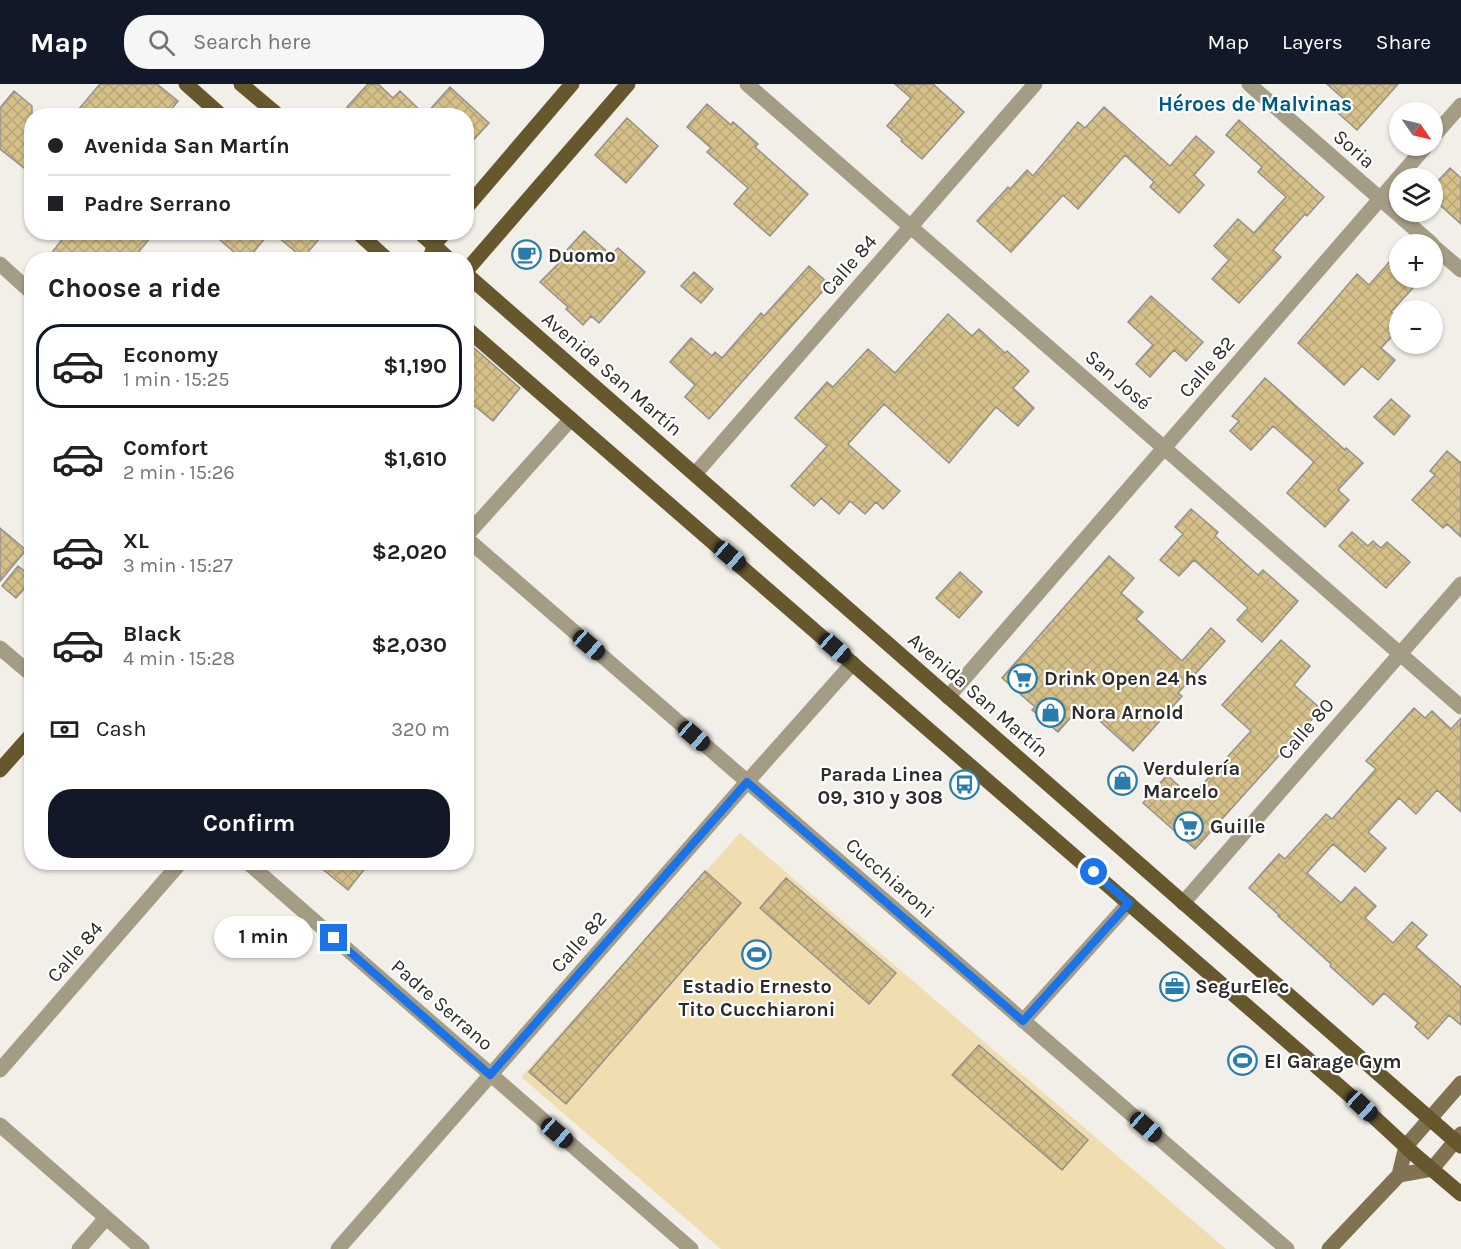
<!DOCTYPE html>
<meta charset="utf-8">
<style>
:root{--surface:#fff;--page:#f6f6f6;--text:#202124;--muted:#757577;--line:#e0e0e0;--accent:#111827}
body{margin:0;font-family:Karla,sans-serif;background:var(--page);color:var(--text);height:100vh;display:flex;flex-direction:column;font-size:22px;white-space:nowrap}
*{box-sizing:border-box;margin:0}
p{font-size:20px;color:var(--muted)}
.icon{flex:none;width:33px;height:33px;fill:none;stroke:currentColor;stroke-width:2;stroke-linecap:round;stroke-linejoin:round}
.map{position:relative;flex:1;overflow:hidden}
.panel{position:absolute;left:24px;top:168px;width:450px;height:618px;display:flex;flex-direction:column;background:var(--surface);border-radius:24px;box-shadow:0 2px 4px #0004}
.panel>*{flex:none}
.banner{position:absolute;left:24px;top:24px;width:450px;height:132px;border-radius:24px;box-shadow:0 2px 4px #0004;display:grid;align-content:center;height:132px;padding:0 24px;background:var(--surface)}
.needle{width:39px;rotate:124deg}
.fabs{position:absolute;left:1389px;top:18px;display:grid;gap:12px}
.fabs a{display:grid;place-items:center;width:54px;height:54px;border-radius:50%;background:var(--surface);box-shadow:0 2px 4px #0004;font-size:30px}
.end{position:absolute;width:27px;height:27px;margin:-14px;border:8px solid #1a73e8;background:#fff;box-shadow:0 0 0 3px #fff}
.from{border-radius:50%}
.bubble{position:absolute;height:42px;border-radius:21px;background:var(--surface);box-shadow:0 2px 4px #0004;font-size:20px;font-weight:700;line-height:42px;text-align:center}
.car{position:absolute;width:18px;height:36px;margin:-18px -9px;border-radius:8px;box-shadow:0 0 4px 2px #0007;background:linear-gradient(#222 24%,#8ab4d8 0 40%,#222 0 76%,#8ab4d8 0 86%,#222 0)}
.banner b{display:flex;align-items:center;gap:21px;height:57px;font-size:22px}
.banner b+b{border-top:2px solid var(--line)}
.banner i{width:15px;height:15px;background:var(--text)}
ul{padding:0;list-style:none}
li{display:flex;align-items:center;gap:18px;height:84px;margin:0 12px 9px;padding:0 12px;border:3px solid transparent;border-radius:24px}
li div{flex:1}
li b{display:block;font-size:22px}
li em{font-style:normal;font-weight:700}
li.selected{border-color:var(--accent)}
li>.icon{width:54px;height:54px;stroke-width:1.5}
h2{padding:0 24px;font-size:27px;line-height:72px}
.pay{display:flex;align-items:center;gap:15px;height:66px;padding:0 24px;font-size:22px}
.pay p{margin-inline-start:auto}
.cta{display:flex;gap:12px;margin-top:auto;padding:12px 24px}
.cta a{flex:1;height:69px;border-radius:24px;background:var(--accent);color:#fff;font-size:24px;font-weight:700;line-height:69px;text-align:center}
header{display:flex;align-items:center;gap:36px;box-sizing:border-box;height:84px;padding:0 30px;background:var(--accent);color:#fff}
header strong{font-size:28px}
nav{display:flex;gap:33px;margin-inline-start:auto;font-size:21px}
.search{width:420px;height:54px;background:var(--page);display:flex;align-items:center;gap:15px;box-sizing:border-box;padding:0 21px;border-radius:24px;color:var(--muted);font-size:22px}
.map>svg:first-child{display:block}
.grass{fill:#f1deb0}
.building{fill:url(#building-cross-hatch);stroke:#94918c;stroke-width:1.5}
.lines{fill:none;stroke-linecap:round;stroke-linejoin:round}
.minor{stroke:#a59c85;stroke-width:15}
.secondary{stroke:#817352;stroke-width:15}
.primary{stroke:#67572d;stroke-width:15}
.route{stroke:#1a73e8;stroke-width:8}
.labels{text-anchor:middle;dominant-baseline:central;stroke-width:4.5;stroke-linejoin:round;paint-order:stroke}
.street-label{font-size:20px;fill:#2d2c2a;stroke:#fff}
.poi-label{font-size:20px;font-weight:bold;fill:#2d2c2a;stroke:#fff;text-anchor:start}
.neighbourhood-label{font-size:21px;font-weight:bold;fill:#005984;stroke:#fff}
</style>
<header>
<strong>Map</strong>
<div class="search"><svg class="icon" aria-label="search" viewBox="0 0 24 24"><circle cx="10" cy="10" r="6"/><path d="M15 15l6 6"/></svg>Search here</div>
<nav><a>Map</a><a>Layers</a><a>Share</a></nav>
</header>
<div class="map">
<svg width="1461" height="1165" viewBox="0 0 1461 1165">
<defs>
<pattern id="building-cross-hatch" width="8" height="8" patternUnits="userSpaceOnUse" patternTransform="scale(1.5)"><rect width="8" height="8" fill="#d5c08a"/><path d="M0 0l8 8M0 8l8-8" fill="none" stroke="#b7a577"/></pattern>
</defs>
<rect width="100%" height="100%" fill="#f2efe9"/>
<path class="grass" d="M740,749L1226,1165H721L521,993Z"/>
<path class="building" d="M100,0H157L178,17L166,32H73Z
M368,0H378L393,14L400,7L425,31L450,3L489,39L466,64V32H357L347,23Z
M895,0H933L964,28L922,75L901,57L902,55L887,42L911,14Z
M1327,0H1398L1357,46L1338,29L1347,18Z
M14,7L32,22V75L24,84L0,65V24Z
M707,20L731,41L733,38L758,60L755,63L808,110L770,152L734,120L748,104L707,68L711,64L687,43Z
M1104,23L1170,82L1196,52L1214,68L1194,91L1204,101L1179,129L1150,103L1154,98L1125,71L1078,125L1063,111L1011,168L977,137L1008,103L1010,105L1027,86L1033,92L1078,38L1085,44Z
M627,34L658,62L626,99L595,71Z
M1239,36L1324,113L1307,132L1305,130L1273,166L1281,173L1239,219L1212,195L1229,176L1214,162L1238,135L1254,149L1286,113L1258,88L1262,83L1226,51Z
M1450,84L1461,94V140L1432,114V103Z
M584,147L611,171L618,164L645,188L599,239L591,232L583,241L566,225L568,223L540,198L559,179L557,177Z
M68,148H155L132,176H46Z
M211,148H270L247,176H243Z
M272,148H325L303,174Z
M1400,166V194H1422L1391,228L1400,235V244L1381,264L1395,276L1378,296L1362,282L1344,301L1298,259L1357,190L1369,201Z
M809,182L829,200L709,335L685,313L695,301L670,278L691,254L712,272L715,268L722,274L761,229L764,232Z
M694,188L713,205L701,219L681,202Z
M1151,212L1203,258L1186,277L1174,266L1150,293L1136,280L1153,261L1128,238Z
M948,230L972,252L979,245L1005,269L1007,267L1029,287L1013,304L1034,324L1018,342L996,323L949,379L884,320L848,360L900,407L883,425L876,418L865,430L850,417L839,430L821,414L814,422L791,402L827,362L795,334L827,298L833,303L868,265L895,289Z
M466,257L520,304L493,337L466,315Z
M1265,294L1345,366L1346,364L1363,379L1338,406L1349,416L1325,443L1287,409L1314,378L1273,342L1251,366L1230,347L1239,337L1232,332Z
M1391,315L1410,332L1394,351L1374,333Z
M1447,367L1461,379V453L1447,440L1443,444L1412,416L1435,391L1430,387Z
M1191,425L1218,448L1215,452L1258,491L1263,486L1298,517L1262,558L1237,536L1248,524L1194,476L1179,492L1160,476L1183,450L1175,443Z
M0,444L26,466L0,497Z
M1352,448L1368,462L1373,457L1381,464L1387,458L1410,478L1386,504L1339,462Z
M1109,472L1134,494L1121,509L1143,528L1136,535L1182,577L1211,544L1225,557L1178,609L1182,612L1133,667L1082,621L1058,648L1032,626L1035,623L1002,594Z
M18,482L32,493V496L16,514L2,502Z
M960,488L982,508L959,534L936,514Z
M1281,556L1310,582L1294,601L1321,625L1195,765L1143,719L1167,691L1191,713L1251,647L1222,621Z
M1414,624L1425,634L1432,627L1451,645L1461,634V728L1437,706L1416,730L1399,714L1368,748L1386,764L1365,788L1333,760L1307,789L1341,819L1355,803L1376,822L1365,834L1393,859L1412,838L1427,851L1416,863L1461,903V941L1449,931L1428,955L1415,943L1418,939L1384,909L1373,921L1330,882L1331,880L1278,832L1279,831L1249,804L1279,770L1285,775L1326,730L1332,735L1376,685L1366,677Z
M314,778H370L348,806Z
M705,787L741,819L566,1020L529,988Z
M786,794L896,889L869,920L760,824Z
M979,961L1088,1056L1062,1086L952,991Z"/>
<g class="lines">
<path class="minor" d="M747,0L1461,623
M1249,0L1432,160
M1432,54L1461,21
M1432,161L1461,186
M0,180L32,209
M695,390L1035,0
M466,452L571,335
M466,454L1287,1165
M0,564L32,591
M948,613L1426,62
M247,778L691,1165
M1183,819L1461,500
M1023,937L1129,819
M0,986L181,778
M0,1041L142,1165
M79,1165L106,1134
M338,1165L747,698L853,579"/>
<path class="secondary" d="M1399,1091L1432,1085L1461,1050
M1329,1165L1399,1091L1406,1062L1461,999"/>
<path class="primary" d="M186,0L222,32
M241,0L279,32
M466,124L572,0
M357,148L388,176
M419,148L450,176
M430,176L434,161L445,148
M466,187L628,0
M466,190L1461,1062
M466,244L1362,1022L1415,1071L1461,1110
M0,686L32,650"/>
</g>
<g class="lines">
<path class="route" d="M334,854L490,991L747,698L1023,937L1129,819L1094,788"/>
</g>
<defs>
<symbol id="cafe-ring" viewBox="-11 -11 22 22"><circle r="9.5" fill="#fff" stroke="#297dad" stroke-width="1.5"/><path d="M-5.5-4.5H6V0H3Q3 3.5 0 3.5H-2.5Q-5.5 3.5-5.5 0ZM3-3.2v2h1.7v-2ZM-6 4.5H4V6H-6Z" fill="#297dad"/></symbol>
<symbol id="supermarket-ring" viewBox="-11 -11 22 22"><circle r="9.5" fill="#fff" stroke="#297dad" stroke-width="1.5"/><path d="M-6-5.5h2.5l.6 2H6L4.5 2H-2.5L-4.4-4H-6ZM-1.5 3.2a1.3 1.3 0 1 0 .1 0ZM3 3.2a1.3 1.3 0 1 0 .1 0Z" fill="#297dad"/></symbol>
<symbol id="shop-ring" viewBox="-11 -11 22 22"><circle r="9.5" fill="#fff" stroke="#297dad" stroke-width="1.5"/><path d="M-5-2.5h2.3a2.7 3.5 0 0 1 5.4 0H5L5.5 6h-11ZM-1.5-2.5h3a1.5 2.3 0 0 0-3 0Z" fill="#297dad"/></symbol>
<symbol id="bus-ring" viewBox="-11 -11 22 22"><circle r="9.5" fill="#fff" stroke="#297dad" stroke-width="1.5"/><path d="M-5-6H5V4H4V6H2V4H-2V6H-4V4H-5ZM-3.5-4V0h7V-4ZM-3.5 1.2v1.5H-2V1.2ZM2 1.2v1.5H3.5V1.2Z" fill="#297dad"/></symbol>
<symbol id="stadium-ring" viewBox="-11 -11 22 22"><circle r="9.5" fill="#fff" stroke="#297dad" stroke-width="1.5"/><path d="M0-5a6.5 5 0 1 0 0 10a6.5 5 0 1 0 0-10ZM-3.5-1.8h7v3.6h-7Z" fill="#297dad"/></symbol>
<symbol id="office-ring" viewBox="-11 -11 22 22"><circle r="9.5" fill="#fff" stroke="#297dad" stroke-width="1.5"/><path d="M-6-3h4V-5.5h4V-3h4V5H-6ZM-1-4.5V-3h2v-1.5ZM-6 0V1H6V0Z" fill="#297dad"/></symbol>
</defs>
<g fill-rule="evenodd">
<use href="#cafe-ring" x="510" y="154" width="33" height="33"/>
<use href="#supermarket-ring" x="1006" y="578" width="33" height="33"/>
<use href="#shop-ring" x="1034" y="612" width="33" height="33"/>
<use href="#shop-ring" x="1106" y="680" width="33" height="33"/>
<use href="#bus-ring" x="948" y="684" width="33" height="33"/>
<use href="#supermarket-ring" x="1172" y="726" width="33" height="33"/>
<use href="#stadium-ring" x="740" y="854" width="33" height="33"/>
<use href="#office-ring" x="1158" y="886" width="33" height="33"/>
<use href="#stadium-ring" x="1226" y="960" width="33" height="33"/>
</g>
<g class="labels">
<g class="street-label">
<text transform="translate(1354 65) rotate(41)">Soria</text>
<text transform="translate(849 181) rotate(-49)">Calle 84</text>
<text transform="translate(1207 283) rotate(-49)">Calle 82</text>
<text transform="translate(612 290) rotate(41)">Avenida San Martín</text>
<text transform="translate(1118 296) rotate(41)">San José</text>
<text transform="translate(978 611) rotate(41)">Avenida San Martín</text>
<text transform="translate(1306 645) rotate(-49)">Calle 80</text>
<text transform="translate(890 794) rotate(41)">Cucchiaroni</text>
<text transform="translate(579 858) rotate(-49)">Calle 82</text>
<text transform="translate(75 868) rotate(-49)">Calle 84</text>
<text transform="translate(442 921) rotate(41)">Padre Serrano</text>
</g>
<g class="poi-label">
<text x="548" y="171">Duomo</text>
<text x="1044" y="594">Drink Open 24 hs</text>
<text x="1071" y="628">Nora Arnold</text>
<text x="1143" y="684">Verdulería<tspan x="1143" dy="23">Marcelo</tspan></text>
<text x="943" y="690" text-anchor="end">Parada Linea<tspan x="943" dy="23">09, 310 y 308</tspan></text>
<text x="1210" y="742">Guille</text>
<text x="757" y="902" text-anchor="middle">Estadio Ernesto<tspan x="757" dy="23">Tito Cucchiaroni</tspan></text>
<text x="1195" y="902">SegurElec</text>
<text x="1264" y="977">El Garage Gym</text>
</g>
<g class="neighbourhood-label">
<text x="1255" y="20">Héroes de Malvinas</text>
</g>
</g>
</svg>
<div class="fabs">
<a><svg class="needle" viewBox="-14 -14 28 28"><path d="M0-13l5 13h-10z" fill="#e53935"/><path d="M0 13l5-13h-10z" fill="#757577"/></svg></a>
<a><svg class="icon" aria-label="layers" viewBox="0 0 24 24"><path d="M12 4l9 5-9 5-9-5zM3 14l9 5 9-5"/></svg></a>
<a>+</a>
<a>−</a>
</div>
<i class="end from" style="left:1094px;top:788px"></i>
<i class="end" style="left:334px;top:854px"></i>
<div class="bubble" style="left:214px;top:832px;width:99px">1 min</div>
<i class="car" style="left:730px;top:472px;rotate:131deg"></i>
<i class="car" style="left:589px;top:561px;rotate:131deg"></i>
<i class="car" style="left:835px;top:564px;rotate:131deg"></i>
<i class="car" style="left:694px;top:652px;rotate:131deg"></i>
<i class="car" style="left:1362px;top:1022px;rotate:133deg"></i>
<i class="car" style="left:1146px;top:1043px;rotate:131deg"></i>
<i class="car" style="left:557px;top:1049px;rotate:131deg"></i>
<div class="banner">
<b><i class="from"></i>Avenida San Martín</b>
<b><i></i>Padre Serrano</b>
</div>
<section class="panel">
<h2>Choose a ride</h2>
<ul>
<li class="selected"><svg class="icon" aria-label="car" viewBox="0 0 24 24"><path d="M5 17H2v-5l4-1 3-4h7l3 4 3 1v5h-3M9 17h6M6 11h13"/><circle cx="7" cy="17" r="2"/><circle cx="17" cy="17" r="2"/></svg><div><b>Economy</b><p>1 min · 15:25</p></div><em>$1,190</em></li>
<li><svg class="icon" aria-label="car" viewBox="0 0 24 24"><path d="M5 17H2v-5l4-1 3-4h7l3 4 3 1v5h-3M9 17h6M6 11h13"/><circle cx="7" cy="17" r="2"/><circle cx="17" cy="17" r="2"/></svg><div><b>Comfort</b><p>2 min · 15:26</p></div><em>$1,610</em></li>
<li><svg class="icon" aria-label="car" viewBox="0 0 24 24"><path d="M5 17H2v-5l4-1 3-4h7l3 4 3 1v5h-3M9 17h6M6 11h13"/><circle cx="7" cy="17" r="2"/><circle cx="17" cy="17" r="2"/></svg><div><b>XL</b><p>3 min · 15:27</p></div><em>$2,020</em></li>
<li><svg class="icon" aria-label="car" viewBox="0 0 24 24"><path d="M5 17H2v-5l4-1 3-4h7l3 4 3 1v5h-3M9 17h6M6 11h13"/><circle cx="7" cy="17" r="2"/><circle cx="17" cy="17" r="2"/></svg><div><b>Black</b><p>4 min · 15:28</p></div><em>$2,030</em></li>
</ul>
<div class="pay"><svg class="icon" aria-label="cash" viewBox="0 0 24 24"><path d="M3 7h18v10H3z"/><circle cx="12" cy="12" r="2"/></svg>Cash<p>320 m</p></div>
<div class="cta"><a>Confirm</a></div>
</section>
</div>
